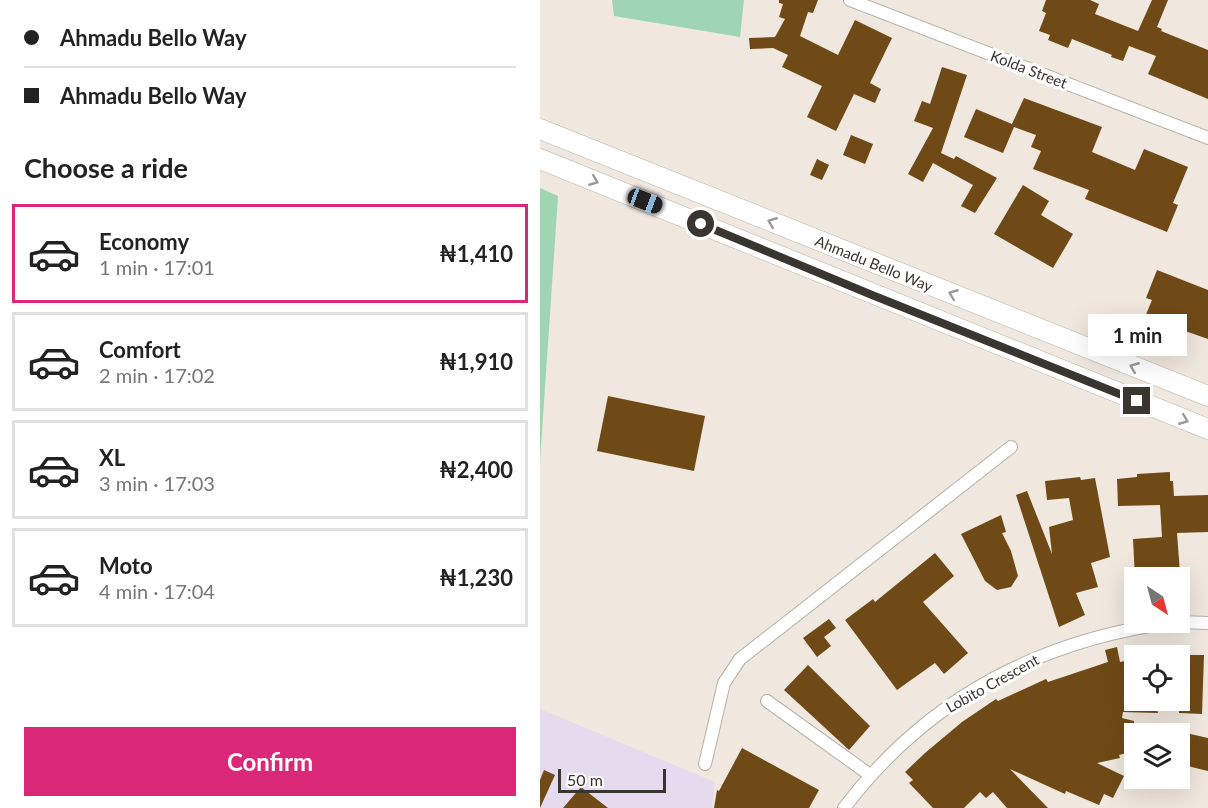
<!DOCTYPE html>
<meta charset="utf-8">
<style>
:root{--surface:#fff;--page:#f6f6f6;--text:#222;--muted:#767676;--line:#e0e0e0;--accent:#db2777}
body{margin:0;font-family:Lato,sans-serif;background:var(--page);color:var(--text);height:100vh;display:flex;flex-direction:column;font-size:22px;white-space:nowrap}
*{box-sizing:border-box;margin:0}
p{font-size:20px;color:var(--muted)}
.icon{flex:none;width:33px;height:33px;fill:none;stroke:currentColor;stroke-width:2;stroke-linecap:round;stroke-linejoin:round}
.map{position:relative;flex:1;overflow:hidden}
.details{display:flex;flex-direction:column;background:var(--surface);width:540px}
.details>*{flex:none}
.hud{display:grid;align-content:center;height:132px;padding:0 24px;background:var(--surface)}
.needle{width:39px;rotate:144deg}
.buttons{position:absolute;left:584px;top:567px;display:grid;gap:12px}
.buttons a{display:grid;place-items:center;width:66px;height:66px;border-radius:0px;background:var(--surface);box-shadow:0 6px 24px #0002;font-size:30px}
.scale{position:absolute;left:18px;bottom:15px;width:108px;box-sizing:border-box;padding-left:6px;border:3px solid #393632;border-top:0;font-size:16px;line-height:21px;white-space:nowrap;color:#393632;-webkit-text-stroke:4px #fff;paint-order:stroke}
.end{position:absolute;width:27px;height:27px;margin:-14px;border:8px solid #393632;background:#fff;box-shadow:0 0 0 3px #fff}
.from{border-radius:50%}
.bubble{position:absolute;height:42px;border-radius:0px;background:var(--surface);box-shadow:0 6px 24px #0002;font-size:20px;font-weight:700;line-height:42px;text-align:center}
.car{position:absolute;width:18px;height:36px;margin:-18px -9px;border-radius:8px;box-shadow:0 0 4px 2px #0007;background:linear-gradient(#222 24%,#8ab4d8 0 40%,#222 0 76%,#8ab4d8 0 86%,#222 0)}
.hud b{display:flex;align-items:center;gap:21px;height:57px;font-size:22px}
.hud b+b{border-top:2px solid var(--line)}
.hud i{width:15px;height:15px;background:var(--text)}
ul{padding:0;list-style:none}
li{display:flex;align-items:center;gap:18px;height:99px;margin:0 12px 9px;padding:0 12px;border:3px solid var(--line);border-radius:0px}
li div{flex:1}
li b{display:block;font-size:22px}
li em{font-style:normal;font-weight:700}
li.current{border-color:var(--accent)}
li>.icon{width:54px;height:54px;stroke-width:1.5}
h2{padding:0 24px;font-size:27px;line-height:72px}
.action{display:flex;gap:12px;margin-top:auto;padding:12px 24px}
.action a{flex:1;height:69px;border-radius:0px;background:var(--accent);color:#fff;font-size:24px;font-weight:700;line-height:69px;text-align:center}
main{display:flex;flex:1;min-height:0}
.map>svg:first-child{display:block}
.commercial{fill:#e6daee}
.green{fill:#9fd5b3}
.building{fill:#6f4a16}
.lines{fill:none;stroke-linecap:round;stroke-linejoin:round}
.minor-casing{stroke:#b8b1a8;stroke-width:14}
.primary-casing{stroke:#b8b1a8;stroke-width:21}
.minor{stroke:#fff;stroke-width:12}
.primary{stroke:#fff;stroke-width:20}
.oneway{stroke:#9c9a98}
.route{stroke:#393632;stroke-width:8}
.labels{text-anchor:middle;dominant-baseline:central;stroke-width:6;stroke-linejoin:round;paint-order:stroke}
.street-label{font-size:15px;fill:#393632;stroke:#fff}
</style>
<main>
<section class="details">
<div class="hud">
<b><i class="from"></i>Ahmadu Bello Way</b>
<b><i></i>Ahmadu Bello Way</b>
</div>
<h2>Choose a ride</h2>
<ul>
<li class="current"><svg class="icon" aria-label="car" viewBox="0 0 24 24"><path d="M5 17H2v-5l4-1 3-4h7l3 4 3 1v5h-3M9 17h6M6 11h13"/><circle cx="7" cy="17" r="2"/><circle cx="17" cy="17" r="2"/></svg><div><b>Economy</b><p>1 min · 17:01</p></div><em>₦1,410</em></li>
<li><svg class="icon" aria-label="car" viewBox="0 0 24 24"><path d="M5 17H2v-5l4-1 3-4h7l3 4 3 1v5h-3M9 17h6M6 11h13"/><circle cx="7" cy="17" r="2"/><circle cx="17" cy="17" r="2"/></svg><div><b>Comfort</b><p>2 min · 17:02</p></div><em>₦1,910</em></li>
<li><svg class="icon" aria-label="car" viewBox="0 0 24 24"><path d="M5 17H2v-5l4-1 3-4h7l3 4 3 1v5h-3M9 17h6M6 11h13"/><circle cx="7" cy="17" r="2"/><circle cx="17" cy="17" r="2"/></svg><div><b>XL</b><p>3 min · 17:03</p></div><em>₦2,400</em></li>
<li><svg class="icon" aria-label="car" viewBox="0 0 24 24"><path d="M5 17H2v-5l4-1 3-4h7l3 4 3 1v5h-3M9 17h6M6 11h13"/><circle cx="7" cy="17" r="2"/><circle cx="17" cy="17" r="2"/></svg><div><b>Moto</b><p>4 min · 17:04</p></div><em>₦1,230</em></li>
</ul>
<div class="action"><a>Confirm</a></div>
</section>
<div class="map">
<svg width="668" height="808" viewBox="0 0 668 808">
<rect width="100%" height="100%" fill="#f0e7de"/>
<path class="commercial" d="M0,709L175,782L172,808H0Z"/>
<path class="green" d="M72,0H204L200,37L74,16Z
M0,188L18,196L0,461Z"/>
<path class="building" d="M239,0H278L273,13L268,12L260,36L298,55L315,20L352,38L330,83L341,89L335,103L314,94L296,131L267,117L282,86L242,67L248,55L233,48L210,49L209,38L235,37L245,19L239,17L243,4L239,3Z
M506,0H550L559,4L555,14L598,31L612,0H628L617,27L622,29L621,31L668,50V99L608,74L616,56L589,46L583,61L571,57L572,55L532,39L528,48L508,40L510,35L499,31L506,13L502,11Z
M402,67L427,75L401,153L414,159L416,156L457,178L435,213L421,206L433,185L393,163L383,182L368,174L393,128L374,121L382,101L390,104Z
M484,98L562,127L552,152L595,170L604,149L648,167L633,203L638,205L627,232L545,199L549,190L493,169L501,151L491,147L496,135L474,127L463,153L424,137L436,109L472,124Z
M311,135L333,144L325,164L303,155Z
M277,159L289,165L282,180L270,175Z
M483,185L509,201L501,215L533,234L513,268L454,234Z
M617,270L668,290V339L605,317L612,300L606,298Z
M68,396L165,416L154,471L57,451Z
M630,472V481H633L634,496L668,495V532L637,533L640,573L628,574V578H595L593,539L622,537L620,505L578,506L577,479L597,477V474Z
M540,477L541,480L555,478L570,557L551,563L558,587L536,593L545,615L519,627L476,495L487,491L512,554L509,527L533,520L529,498L507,500L505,481Z
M461,515L466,532L462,533L471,551L478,576L471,587L457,590L445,581L421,534Z
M395,553L414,576L383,602L428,653L404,674L395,663L357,690L305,620L333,599L335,602Z
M289,619L296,628L284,637L291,646L277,657L263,638Z
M577,647L580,662L594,659V700H615L618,713L583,712L582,718L594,721V751L579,755L580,758L557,763L584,776L573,798L564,794L559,805L526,791L525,794L470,769L508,808H467L453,792L446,798L440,792L424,808H393L369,783L373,780L365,772L385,753L422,722L456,699L458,701L506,679L508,682L568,662L565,650Z
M639,655H664L662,714L639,713Z
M268,665L330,726L309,750L244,690Z
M646,733L668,738V771L639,764Z
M202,748L279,790L269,808H174L177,790L179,791Z
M4,770L15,775L0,808V780Z
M41,787L68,808H23Z"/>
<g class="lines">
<defs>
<path id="minor" d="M310,0L668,138
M639,622L668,623
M227,701L330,775
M165,764L184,683L200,659L471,447
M304,808C388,698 499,640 635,622"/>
<path id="primary" d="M0,129L668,396
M0,159L668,429"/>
</defs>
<use href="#minor" class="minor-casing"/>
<use href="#primary" class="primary-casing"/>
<use href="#minor" class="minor"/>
<use href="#primary" class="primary"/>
</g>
<defs><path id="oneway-chevron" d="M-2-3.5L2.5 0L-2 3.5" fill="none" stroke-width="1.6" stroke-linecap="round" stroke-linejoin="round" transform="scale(1.5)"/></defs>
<g class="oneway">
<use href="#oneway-chevron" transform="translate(54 181) rotate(22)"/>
<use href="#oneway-chevron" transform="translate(232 222) rotate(-158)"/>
<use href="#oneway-chevron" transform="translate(413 294) rotate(-158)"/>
<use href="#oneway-chevron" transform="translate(594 367) rotate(-158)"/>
<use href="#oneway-chevron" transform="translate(644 420) rotate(22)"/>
</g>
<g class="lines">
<path class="route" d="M161,224L332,295L597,401"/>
</g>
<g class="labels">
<g class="street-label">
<text transform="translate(489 69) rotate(21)">Kolda Street</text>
<text transform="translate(334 263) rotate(22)">Ahmadu Bello Way</text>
<text transform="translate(452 683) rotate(-29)">Lobito Crescent</text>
</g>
</g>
</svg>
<div class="buttons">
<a><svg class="needle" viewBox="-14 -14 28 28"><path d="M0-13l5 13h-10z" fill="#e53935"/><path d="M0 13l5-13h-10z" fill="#767676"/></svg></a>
<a><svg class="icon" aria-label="locate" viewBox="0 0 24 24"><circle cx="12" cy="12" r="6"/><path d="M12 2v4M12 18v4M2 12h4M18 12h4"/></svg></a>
<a><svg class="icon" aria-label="layers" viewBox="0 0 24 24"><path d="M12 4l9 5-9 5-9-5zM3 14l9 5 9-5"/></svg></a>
</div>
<div class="scale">50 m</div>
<i class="end from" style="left:161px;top:224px"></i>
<i class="end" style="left:597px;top:401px"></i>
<div class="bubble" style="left:548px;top:314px;width:99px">1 min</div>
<i class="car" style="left:105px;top:201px;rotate:111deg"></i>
</div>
</main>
